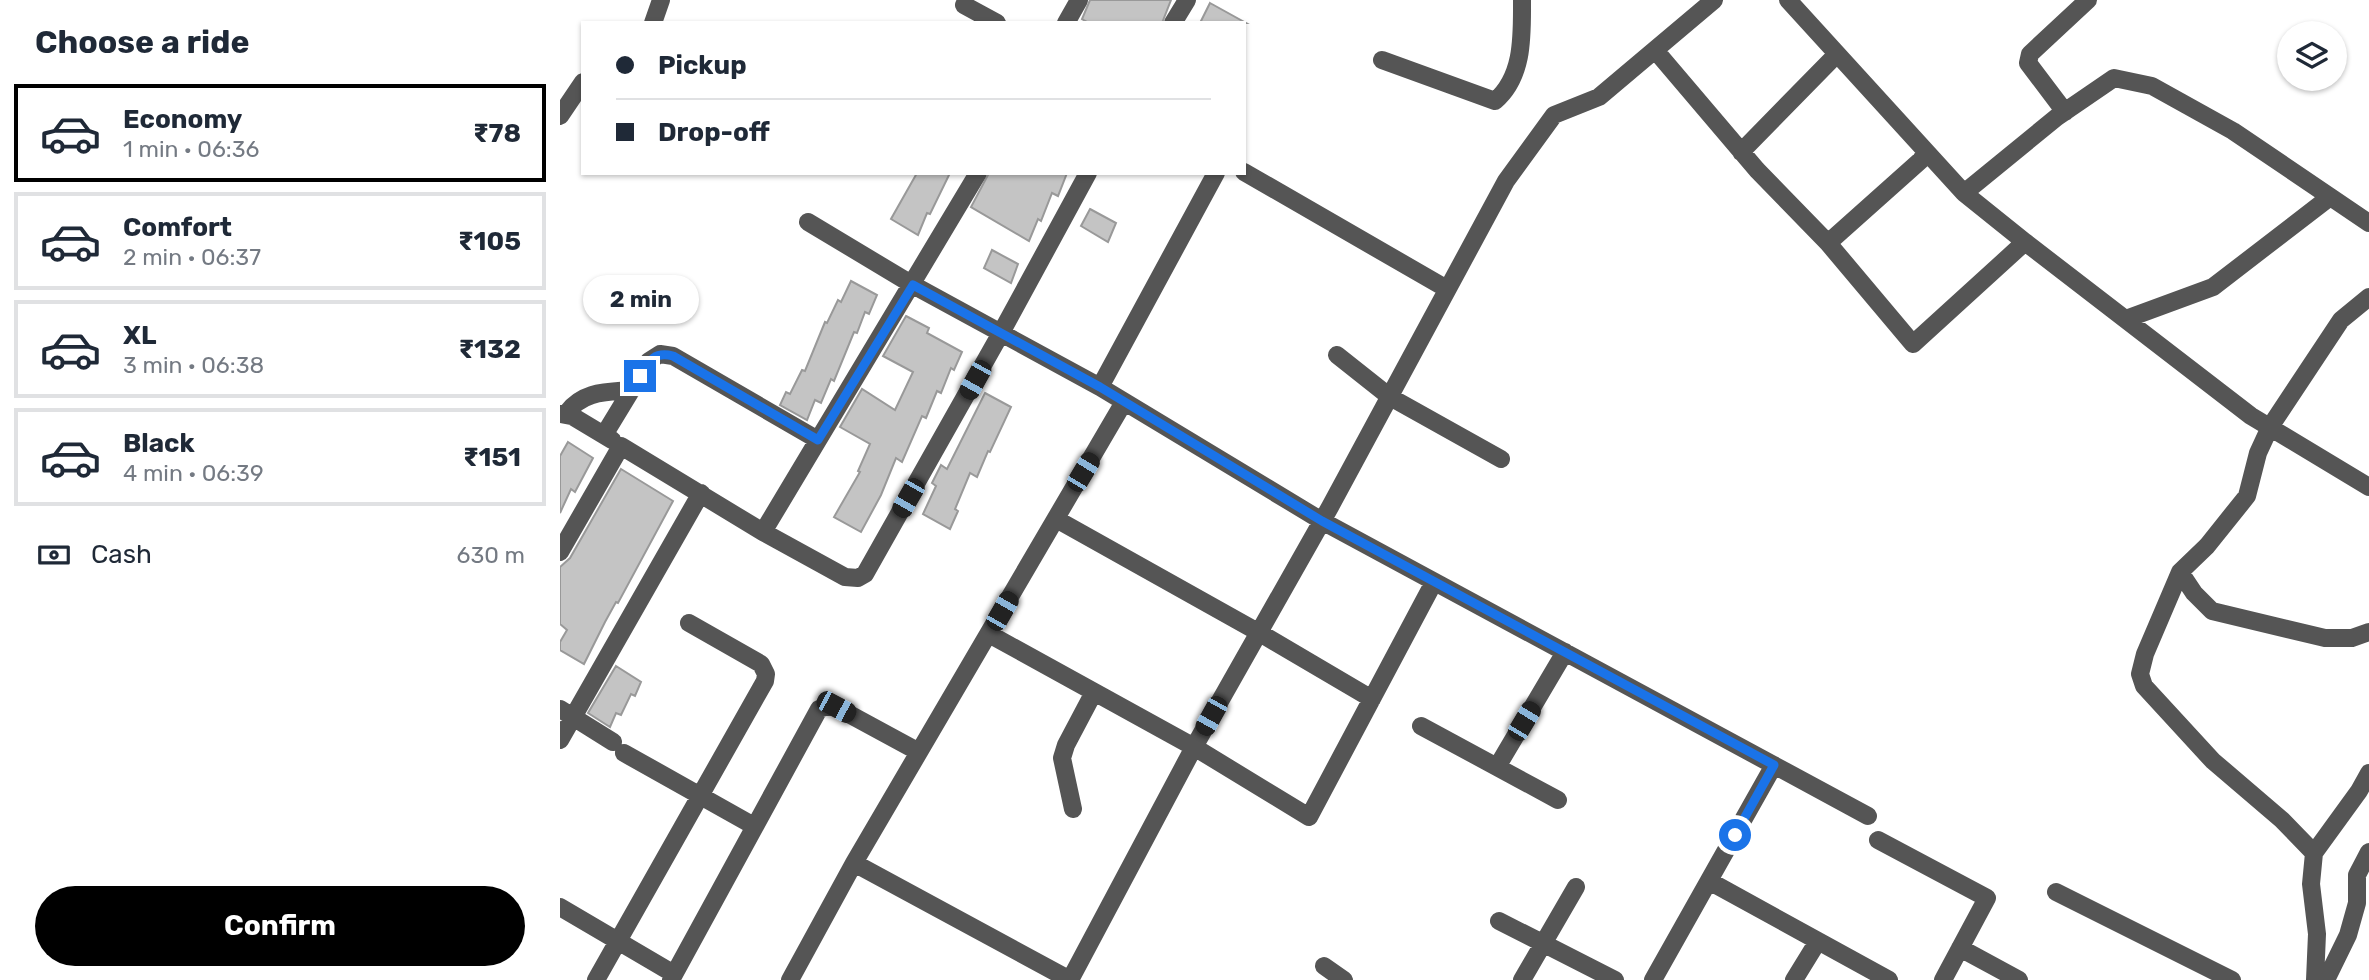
<!DOCTYPE html>
<meta charset="utf-8">
<style>
:root{--surface:#fff;--page:#f2f2f3;--text:#1f2937;--muted:#747a83;--line:#e0e1e3;--accent:#000}
body{margin:0;font-family:Rubik,sans-serif;background:var(--page);color:var(--text);height:100vh;display:flex;flex-direction:column;font-size:26px;white-space:nowrap}
*{box-sizing:border-box;margin:0}
p{font-size:23px;color:var(--muted)}
.icon{flex:none;width:38px;height:38px;fill:none;stroke:currentColor;stroke-width:2;stroke-linecap:round;stroke-linejoin:round}
.map{position:relative;flex:1;overflow:hidden}
.sheet{display:flex;flex-direction:column;background:var(--surface);width:560px}
.sheet>*{flex:none}
.guide{position:absolute;left:21px;top:21px;width:665px;height:154px;border-radius:0px;box-shadow:0 2px 5px #0004;display:grid;align-content:center;height:154px;padding:0 35px;background:var(--surface)}
.controls{position:absolute;left:1717px;top:21px;display:grid;gap:14px}
.controls a{display:grid;place-items:center;width:70px;height:70px;border-radius:50%;background:var(--surface);box-shadow:0 2px 5px #0004;font-size:35px}
.end{position:absolute;width:32px;height:32px;margin:-16px;border:9px solid #1a73e8;background:#fff;box-shadow:0 0 0 4px #fff}
.from{border-radius:50%}
.bubble{position:absolute;height:49px;border-radius:24px;background:var(--surface);box-shadow:0 2px 5px #0004;font-size:23px;font-weight:700;line-height:49px;text-align:center}
.car{position:absolute;width:21px;height:42px;margin:-21px -10px;border-radius:9px;box-shadow:0 0 5px 2px #0007;background:linear-gradient(#222 24%,#8ab4d8 0 40%,#222 0 76%,#8ab4d8 0 86%,#222 0)}
.guide b{display:flex;align-items:center;gap:24px;height:66px;font-size:26px}
.guide b+b{border-top:2px solid var(--line)}
.guide i{width:18px;height:18px;background:var(--text)}
ul{padding:0;list-style:none}
li{display:flex;align-items:center;gap:21px;height:98px;margin:0 14px 10px;padding:0 21px;border:4px solid var(--line);border-radius:0px}
li div{flex:1}
li b{display:block;font-size:26px}
li em{font-style:normal;font-weight:700}
li.current{border-color:var(--accent)}
li>.icon{width:63px;height:63px;stroke-width:1.5}
h2{padding:0 35px;font-size:32px;line-height:84px}
.pay{display:flex;align-items:center;gap:18px;height:77px;padding:0 35px;font-size:26px}
.pay p{margin-inline-start:auto}
.action{display:flex;gap:14px;margin-top:auto;padding:14px 35px}
.action a{flex:1;height:80px;border-radius:42px;background:var(--accent);color:#fff;font-size:28px;font-weight:700;line-height:80px;text-align:center}
main{display:flex;flex:1;min-height:0}
.map>svg:first-child{display:block}
.building{fill:#c4c4c4;stroke:#999;stroke-width:2}
.lines{fill:none;stroke-linecap:round;stroke-linejoin:round}
.minor{stroke:#555;stroke-width:18}
.route{stroke:#1a73e8;stroke-width:9}
</style>
<main>
<section class="sheet">
<h2>Choose a ride</h2>
<ul>
<li class="current"><svg class="icon" aria-label="car" viewBox="0 0 24 24"><path d="M5 17H2v-5l4-1 3-4h7l3 4 3 1v5h-3M9 17h6M6 11h13"/><circle cx="7" cy="17" r="2"/><circle cx="17" cy="17" r="2"/></svg><div><b>Economy</b><p>1 min · 06:36</p></div><em>₹78</em></li>
<li><svg class="icon" aria-label="car" viewBox="0 0 24 24"><path d="M5 17H2v-5l4-1 3-4h7l3 4 3 1v5h-3M9 17h6M6 11h13"/><circle cx="7" cy="17" r="2"/><circle cx="17" cy="17" r="2"/></svg><div><b>Comfort</b><p>2 min · 06:37</p></div><em>₹105</em></li>
<li><svg class="icon" aria-label="car" viewBox="0 0 24 24"><path d="M5 17H2v-5l4-1 3-4h7l3 4 3 1v5h-3M9 17h6M6 11h13"/><circle cx="7" cy="17" r="2"/><circle cx="17" cy="17" r="2"/></svg><div><b>XL</b><p>3 min · 06:38</p></div><em>₹132</em></li>
<li><svg class="icon" aria-label="car" viewBox="0 0 24 24"><path d="M5 17H2v-5l4-1 3-4h7l3 4 3 1v5h-3M9 17h6M6 11h13"/><circle cx="7" cy="17" r="2"/><circle cx="17" cy="17" r="2"/></svg><div><b>Black</b><p>4 min · 06:39</p></div><em>₹151</em></li>
</ul>
<div class="pay"><svg class="icon" aria-label="cash" viewBox="0 0 24 24"><path d="M3 7h18v10H3z"/><circle cx="12" cy="12" r="2"/></svg>Cash<p>630 m</p></div>
<div class="action"><a>Confirm</a></div>
</section>
<div class="map">
<svg width="1809" height="980" viewBox="0 0 1809 980">
<rect width="100%" height="100%" fill="#fff"/>
<path class="building" d="M530,0H611L602,23H529L522,19Z
M650,3L686,23H640Z
M357,173H390L370,214L367,213L358,235L331,219Z
M429,173H507L498,196L492,193L481,221L478,219L469,241L411,207Z
M530,209L556,223L548,242L521,226Z
M432,250L458,264L451,283L424,268Z
M291,281L317,295L309,314L305,312L297,333L294,332L274,381L271,379L261,403L255,400L247,420L220,405L226,392L230,394L242,370L245,371L265,322L267,323L278,300L281,302Z
M346,316L369,328L367,333L402,352L394,370L391,368L381,393L377,391L366,418L362,416L342,462L336,458L321,495L301,532L274,517L300,472L298,471L310,444L280,427L302,389L335,410L353,372L323,356Z
M425,393L451,407L430,452L428,451L417,477L410,473L395,509L398,511L390,529L363,514L376,486L372,483L381,465L387,469Z
M8,442L33,458L15,492L11,489L0,513V456Z
M61,469L113,501L58,603L56,602L45,622L24,664L0,650V642L7,630L0,624V567L10,558Z
M56,666L81,682L75,696L71,694L61,715L56,713L50,727L28,713Z"/>
<g class="lines">
<path class="minor" d="M1228,0L1404,193L1497,117L1554,78L1592,86L1673,131L1809,223
M404,5L437,23
M93,23L101,0
M506,23L519,0
M613,23L627,0
M1095,50L1197,170L1268,243L1353,344L1465,242L1691,416L1809,487
M822,60L935,101C964,76 962,35 962,0
M1505,112L1468,63L1470,54L1528,0
M0,116L23,82
M1181,152L1277,54
M684,172L887,289
M1404,193L1465,242
M248,222L353,285L540,387L762,521L1308,816
M1268,243L1361,160L1366,152
M1566,319L1653,287L1770,197
M777,355L830,397L941,459
M540,387L656,173
M0,414L12,416L52,440
M6,414C22,391 46,392 72,390
M44,435L89,361L100,354L113,356L258,440
M496,519L698,632L812,699
M203,532L418,173
M0,552L61,446L203,532L285,577L298,578L305,574L441,333L528,173
M1620,572L1634,593L1652,611L1765,638H1792L1809,632
M429,634L634,747L749,817L874,582
M0,709L53,742
M861,726L998,800
M0,740L141,493
M64,753L194,826
M937,767L1005,652
M513,809L502,758L506,745L534,692
M1318,840L1427,898L1383,980
M1754,853L1722,820L1653,761L1584,686L1580,674L1585,654L1620,572L1647,546L1687,496L1698,453L1710,427L1781,320L1809,297
M294,863L510,980
M1149,881L1329,980
M1496,892L1672,980
M0,907L114,974
M939,921L1055,980
M1400,948L1459,980
M764,966L784,980
M36,980L205,681L206,674L201,664L129,623
M111,980L259,709L265,707H276L359,752
M230,980L294,863L564,402
M510,980L634,747L770,507L946,181L994,115L1039,97L1154,0
M962,980L1016,887
M1093,980L1214,765
M1234,980L1258,941
M1755,980L1757,934L1751,884L1754,853L1799,791L1809,773
M1766,980L1788,935L1797,903V875L1809,852"/>
</g>
<g class="lines">
<path class="route" d="M80,376C89,361 94,351 113,356L258,440L353,285L540,387L762,521L1214,765L1175,835"/>
</g>
</svg>
<div class="controls">
<a><svg class="icon" aria-label="layers" viewBox="0 0 24 24"><path d="M12 4l9 5-9 5-9-5zM3 14l9 5 9-5"/></svg></a>
</div>
<i class="end from" style="left:1175px;top:835px"></i>
<i class="end" style="left:80px;top:376px"></i>
<div class="bubble" style="left:23px;top:275px;width:116px">2 min</div>
<i class="car" style="left:415px;top:380px;rotate:209deg"></i>
<i class="car" style="left:523px;top:472px;rotate:31deg"></i>
<i class="car" style="left:348px;top:498px;rotate:210deg"></i>
<i class="car" style="left:442px;top:611px;rotate:30deg"></i>
<i class="car" style="left:276px;top:707px;rotate:118deg"></i>
<i class="car" style="left:651px;top:716px;rotate:209deg"></i>
<i class="car" style="left:964px;top:721px;rotate:31deg"></i>
<div class="guide">
<b><i class="from"></i>Pickup</b>
<b><i></i>Drop-off</b>
</div>
</div>
</main>
